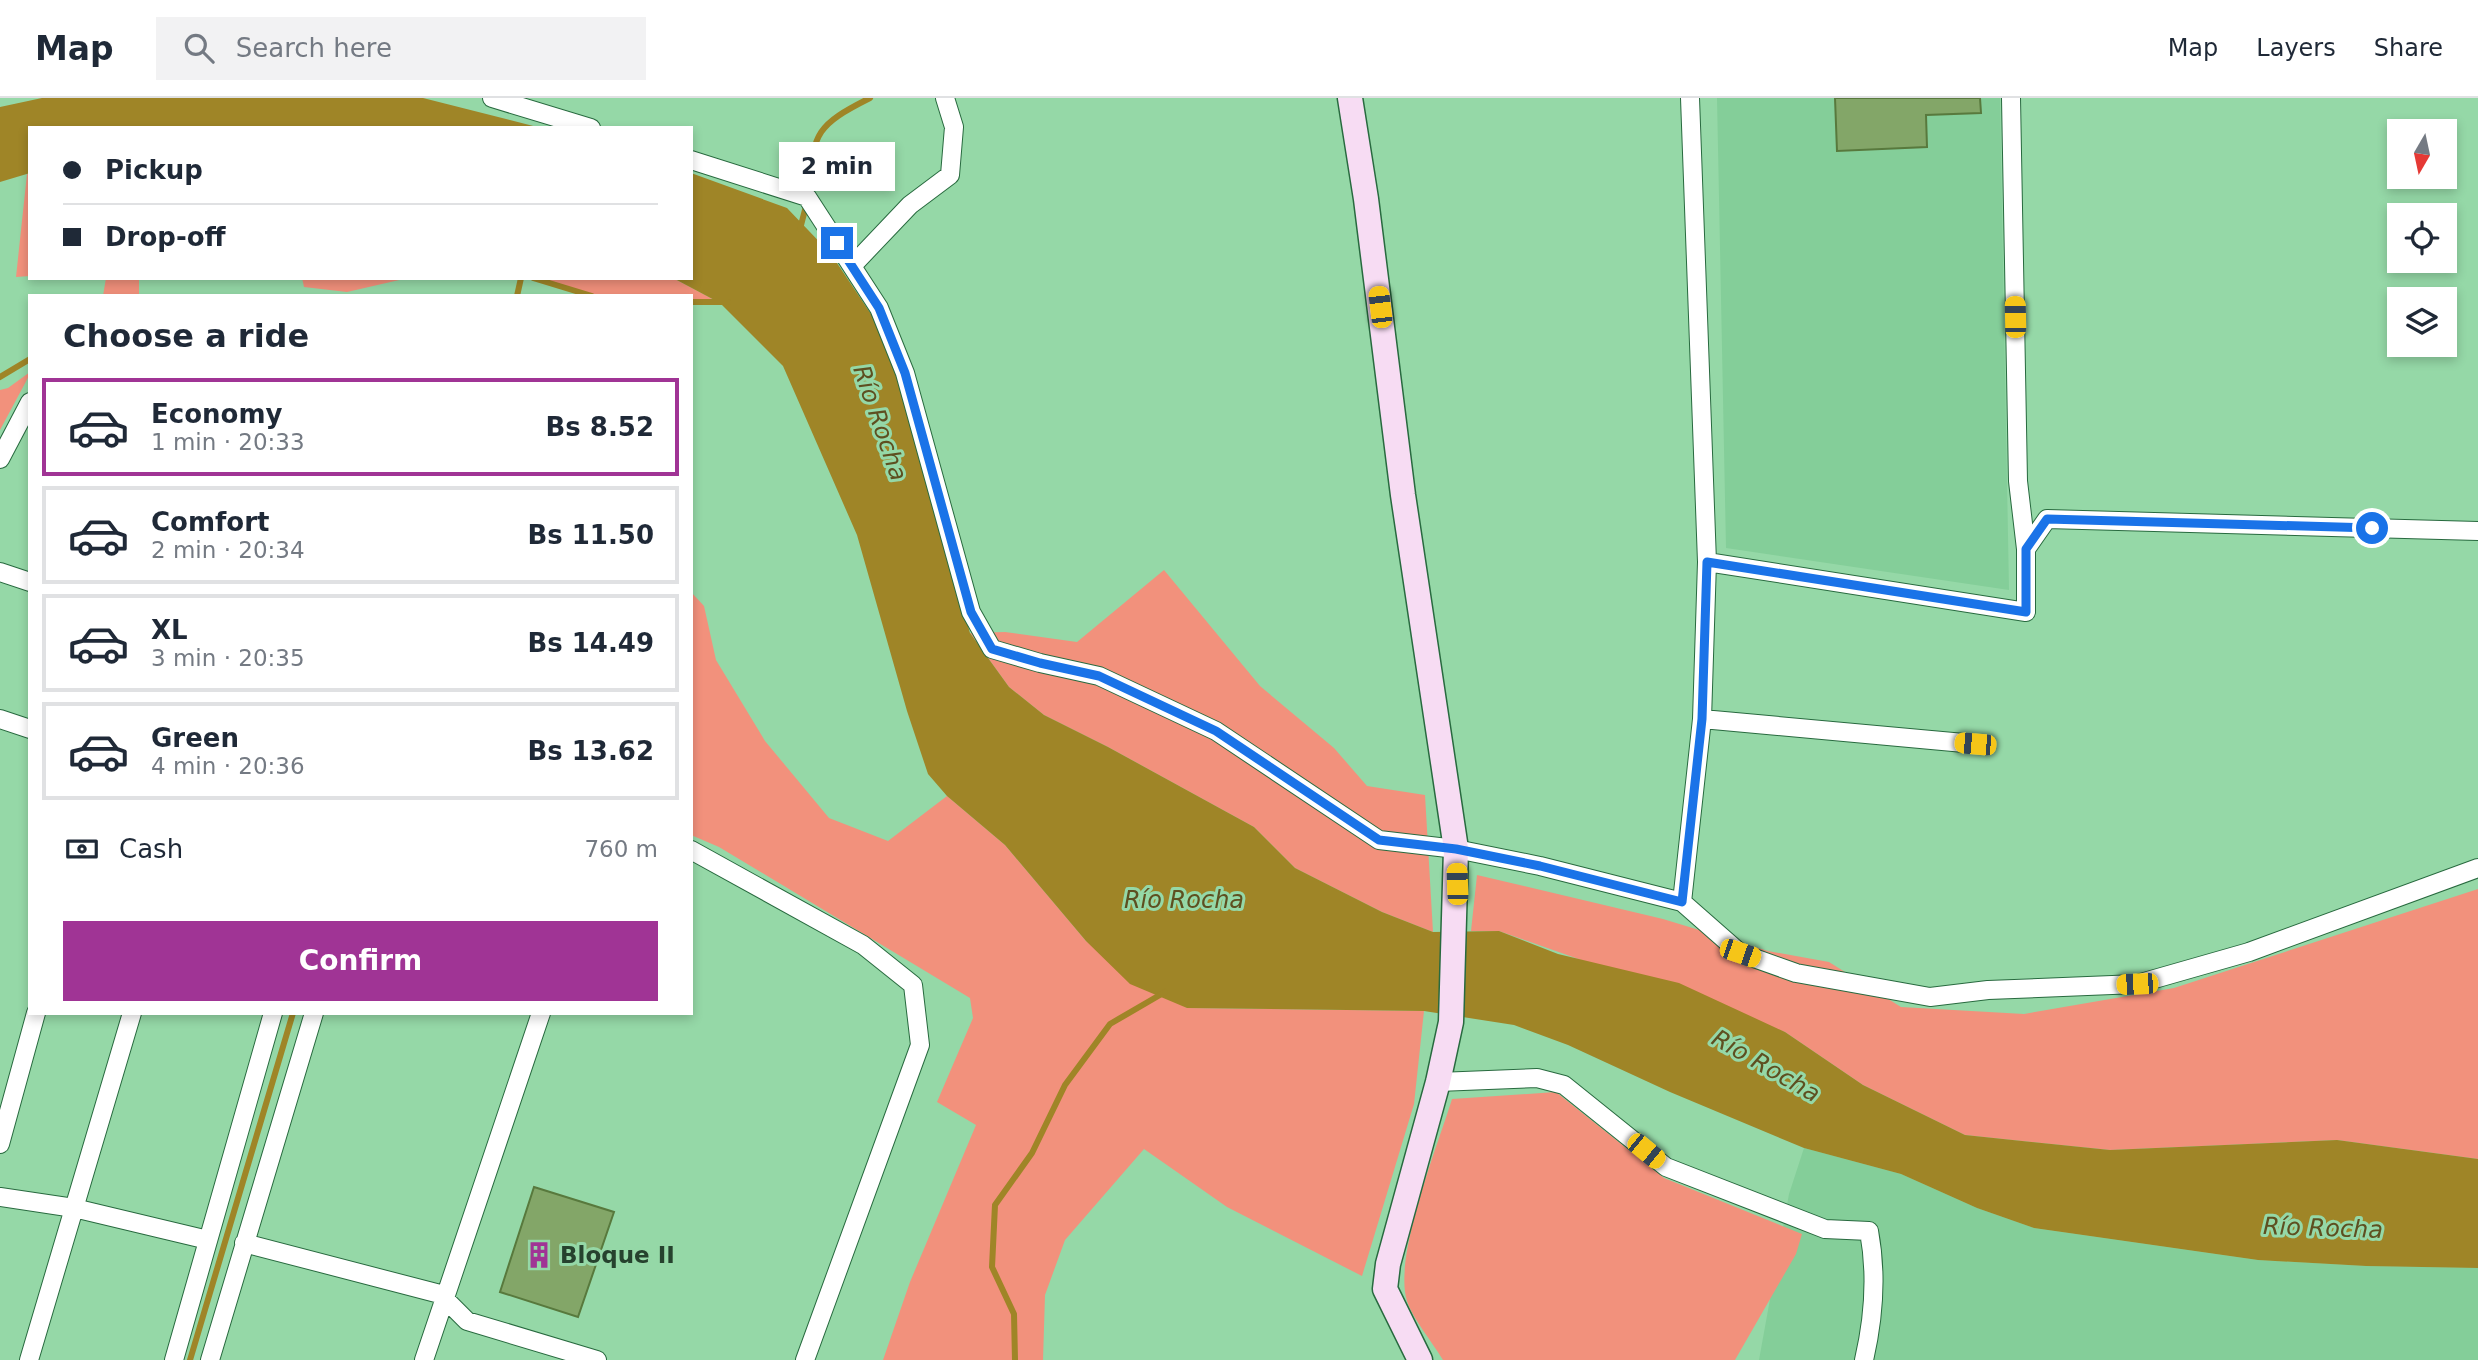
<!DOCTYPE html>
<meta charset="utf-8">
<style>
:root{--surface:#fff;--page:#f2f2f3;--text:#1f2937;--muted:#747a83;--line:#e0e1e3;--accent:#a03495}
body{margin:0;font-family:"DejaVu Sans",sans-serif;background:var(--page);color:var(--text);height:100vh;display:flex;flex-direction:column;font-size:26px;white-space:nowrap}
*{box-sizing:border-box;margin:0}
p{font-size:23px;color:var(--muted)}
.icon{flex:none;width:38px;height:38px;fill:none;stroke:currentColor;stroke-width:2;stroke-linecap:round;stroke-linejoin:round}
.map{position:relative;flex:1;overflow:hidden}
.details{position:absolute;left:28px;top:196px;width:665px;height:721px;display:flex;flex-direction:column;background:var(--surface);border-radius:0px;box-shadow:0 4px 10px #0003}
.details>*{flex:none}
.guide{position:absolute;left:28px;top:28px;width:665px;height:154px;border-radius:0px;box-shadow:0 4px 10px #0003;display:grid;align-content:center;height:154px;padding:0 35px;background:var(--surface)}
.needle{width:46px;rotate:189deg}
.controls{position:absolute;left:2387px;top:21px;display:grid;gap:14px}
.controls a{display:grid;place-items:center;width:70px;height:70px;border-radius:0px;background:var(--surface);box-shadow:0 4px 10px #0003;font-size:35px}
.end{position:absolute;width:32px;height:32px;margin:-16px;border:9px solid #1a73e8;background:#fff;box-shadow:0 0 0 4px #fff}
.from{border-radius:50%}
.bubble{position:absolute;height:49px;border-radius:0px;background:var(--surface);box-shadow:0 4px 10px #0003;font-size:23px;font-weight:800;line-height:49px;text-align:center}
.car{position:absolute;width:21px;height:42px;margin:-21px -10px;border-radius:9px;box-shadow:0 0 5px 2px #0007;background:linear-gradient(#f5c518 24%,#345 0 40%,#f5c518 0 76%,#345 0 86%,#f5c518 0)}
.guide b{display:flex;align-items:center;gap:24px;height:66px;font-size:26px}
.guide b+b{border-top:2px solid var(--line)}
.guide i{width:18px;height:18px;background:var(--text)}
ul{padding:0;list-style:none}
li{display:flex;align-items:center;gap:21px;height:98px;margin:0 14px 10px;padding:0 21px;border:4px solid var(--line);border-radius:0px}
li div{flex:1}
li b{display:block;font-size:26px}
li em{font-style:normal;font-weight:800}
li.current{border-color:var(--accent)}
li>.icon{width:63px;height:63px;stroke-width:1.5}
h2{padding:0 35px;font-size:32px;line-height:84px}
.pay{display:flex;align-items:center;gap:18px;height:77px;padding:0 35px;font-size:26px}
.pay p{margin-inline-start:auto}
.button{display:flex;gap:14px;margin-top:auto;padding:14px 35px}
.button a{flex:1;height:80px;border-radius:0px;background:var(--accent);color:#fff;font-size:28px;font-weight:800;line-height:80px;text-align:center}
header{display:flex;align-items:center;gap:42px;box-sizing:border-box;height:98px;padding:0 35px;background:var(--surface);border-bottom:2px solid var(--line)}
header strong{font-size:33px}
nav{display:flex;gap:38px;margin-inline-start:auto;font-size:24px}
.search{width:490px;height:63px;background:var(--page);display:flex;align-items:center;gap:18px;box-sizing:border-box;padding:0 24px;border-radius:0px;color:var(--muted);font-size:26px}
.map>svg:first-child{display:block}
.built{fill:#84ce99}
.green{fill:#f2917c}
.water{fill:#9f8527}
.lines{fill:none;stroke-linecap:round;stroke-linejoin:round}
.stream{stroke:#9f8527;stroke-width:6}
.building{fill:#83a668;stroke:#58793d;stroke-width:2}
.street-casing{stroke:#286a3f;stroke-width:20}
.secondary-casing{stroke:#286a3f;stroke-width:27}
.street{stroke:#fff;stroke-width:18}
.secondary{stroke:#f7dcf3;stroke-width:24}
.route{stroke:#1a73e8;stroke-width:9}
.labels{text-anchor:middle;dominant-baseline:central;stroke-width:6;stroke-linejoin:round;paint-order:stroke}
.poi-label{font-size:23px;font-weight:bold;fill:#26422e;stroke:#95d8a7;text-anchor:start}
.water-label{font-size:24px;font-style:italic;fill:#5e4f20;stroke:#95d8a7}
</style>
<header>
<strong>Map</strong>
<div class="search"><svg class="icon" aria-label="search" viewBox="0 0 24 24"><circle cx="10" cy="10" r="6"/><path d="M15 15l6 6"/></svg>Search here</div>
<nav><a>Map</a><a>Layers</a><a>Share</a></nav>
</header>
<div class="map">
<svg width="2478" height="1262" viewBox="0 0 2478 1262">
<rect width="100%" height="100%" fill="#95d8a7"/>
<path class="built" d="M1717,0H2000L2009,492L1726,450Z
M1804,1050L1901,1076L1977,1110L2034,1130L2258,1162L2366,1168L2478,1170V1262H1759L1789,1096Z"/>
<path class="green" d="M30,75V178L16,179L27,76Z
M106,180H139V198H103Z
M302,180H408L347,194L304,189Z
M533,180H673L720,205L691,204V198H592Z
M30,274V276L0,332V292L8,290Z
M1164,472L1260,588L1334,650L1367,688L1425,697L1433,834L1382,814L1295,770L1254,729L1108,649L1044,617L1009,589L970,535L1005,534L1077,544Z
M691,494L704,508L716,562L765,643L829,720L888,743L947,698L1005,747L1086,843L1187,910L1424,913L1414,1006L1362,1178L1227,1109L1144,1051L1065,1142L1045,1197L1043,1262H883L910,1184L976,1027L937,1004L973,920L970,900L719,749L691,737Z
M1477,777L1663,821L1768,853L1829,864L1901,909L2024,916L2174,890L2478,791V1061L2337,1042L2110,1052L1965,1037L1863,987L1785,934L1499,833H1471Z
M1556,994L1664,1080L1802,1136L1796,1156L1735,1262H1443C1433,1245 1413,1221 1407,1203C1393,1159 1438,1047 1452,1001Z"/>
<path class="water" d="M42,0H423L541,30H30V75L0,84V9Z
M691,75L787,110L831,156L881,231L895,269L970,535L1009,589L1044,617L1108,649L1254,729L1295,770L1382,814L1433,834L1499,833L1558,856L1679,885L1785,934L1863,987L1965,1037L2110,1052L2337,1042L2478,1061V1170L2366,1168L2258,1162L2034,1130L1977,1110L1901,1076L1804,1050L1670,994L1568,947L1514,927L1424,913L1187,910L1130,886L1086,843L1005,747L947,698L928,676L907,613L857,437L783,268L720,205L673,180H691Z"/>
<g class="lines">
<path class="stream" d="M807,97C815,36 812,29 870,0
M800,131L806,108
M533,180L592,198
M517,198L521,180
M691,204H728
M0,279L30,261
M190,1262L293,915
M1015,1262L1014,1216L992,1169L995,1107L1032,1055L1065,987L1110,926L1165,894"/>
</g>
<path class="building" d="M1835,0H1980L1981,15L1926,17L1927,49L1837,53Z
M534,1089L614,1114L578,1219L500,1194Z"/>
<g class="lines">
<defs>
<path id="street" d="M492,0L591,30
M691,62L807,99L879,210L905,275L971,514L992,551L1040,565L1099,578L1216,633L1379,742L1456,751L1540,768L1682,804L1740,855L1796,875L1930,899L1988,892L2137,886L2249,854L2478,770
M852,168L910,107L950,77L954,29L945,0
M0,361L30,304
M2026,451L2047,421L2478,433
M1707,464L2026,514V451L2018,383L2011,0
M0,474L30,484
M0,621L30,631
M1702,621L1975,646
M691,752L863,847L913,887L920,947L805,1262
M1682,804L1702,621L1707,464L1690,0
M1438,984L1537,980L1564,987L1666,1069L1825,1131L1869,1133C1877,1176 1874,1219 1864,1262
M0,1046L36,915
M0,1099L74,1110L208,1142
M244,1145L440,1196L467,1223L597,1262
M29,1262L132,915
M174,1262L273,915
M210,1262L314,915
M424,1262L541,915"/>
<path id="secondary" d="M1350,0L1366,101L1403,397L1456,751L1451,924L1438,984L1388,1166L1385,1191L1420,1262"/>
</defs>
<use href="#street" class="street-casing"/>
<use href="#secondary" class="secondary-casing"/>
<use href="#street" class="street"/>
<use href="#secondary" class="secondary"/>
</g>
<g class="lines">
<path class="route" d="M837,145L879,210L905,275L971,514L992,551L1040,565L1099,578L1216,633L1379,742L1456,751L1540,768L1682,804L1702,621L1707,464L2026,514V451L2047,421L2372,430"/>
</g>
<defs>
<symbol id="building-bare" viewBox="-9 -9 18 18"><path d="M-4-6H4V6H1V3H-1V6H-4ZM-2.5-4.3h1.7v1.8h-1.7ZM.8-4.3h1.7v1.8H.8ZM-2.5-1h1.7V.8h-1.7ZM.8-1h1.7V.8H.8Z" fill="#a03495" stroke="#95d8a7" stroke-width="2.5" paint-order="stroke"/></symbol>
</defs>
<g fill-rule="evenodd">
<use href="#building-bare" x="520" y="1138" width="38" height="38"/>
</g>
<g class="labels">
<g class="poi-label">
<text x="560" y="1157">Bloque II</text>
</g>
<g class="water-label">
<text transform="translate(880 325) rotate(71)">Río Rocha</text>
<text x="1184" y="802">Río Rocha</text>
<text transform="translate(1766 968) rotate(30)">Río Rocha</text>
<text transform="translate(2323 1130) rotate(2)">Río Rocha</text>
</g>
</g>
</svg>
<div class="controls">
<a><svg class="needle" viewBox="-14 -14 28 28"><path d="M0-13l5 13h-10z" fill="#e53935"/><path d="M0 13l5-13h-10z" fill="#747a83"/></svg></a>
<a><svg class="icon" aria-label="locate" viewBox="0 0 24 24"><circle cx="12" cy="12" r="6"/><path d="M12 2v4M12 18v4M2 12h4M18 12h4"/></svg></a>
<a><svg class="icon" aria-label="layers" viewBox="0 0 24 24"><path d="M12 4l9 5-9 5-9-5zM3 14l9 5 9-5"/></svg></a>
</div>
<i class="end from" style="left:2372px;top:430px"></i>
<i class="end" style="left:837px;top:145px"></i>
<div class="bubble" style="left:779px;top:44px;width:116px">2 min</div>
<i class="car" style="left:1380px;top:209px;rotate:353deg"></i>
<i class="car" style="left:2015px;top:219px;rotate:359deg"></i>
<i class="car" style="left:1975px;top:646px;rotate:275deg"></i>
<i class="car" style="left:1457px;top:786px;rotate:358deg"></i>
<i class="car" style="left:1740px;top:855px;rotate:109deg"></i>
<i class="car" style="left:2137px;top:886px;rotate:268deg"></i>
<i class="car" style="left:1646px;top:1053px;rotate:129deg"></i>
<div class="guide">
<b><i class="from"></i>Pickup</b>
<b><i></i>Drop-off</b>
</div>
<section class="details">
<h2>Choose a ride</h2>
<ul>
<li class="current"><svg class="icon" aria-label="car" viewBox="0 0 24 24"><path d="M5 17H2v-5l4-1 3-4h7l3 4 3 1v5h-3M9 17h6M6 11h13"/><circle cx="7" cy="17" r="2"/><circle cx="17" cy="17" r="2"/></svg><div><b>Economy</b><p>1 min · 20:33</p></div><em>Bs 8.52</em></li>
<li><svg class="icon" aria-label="car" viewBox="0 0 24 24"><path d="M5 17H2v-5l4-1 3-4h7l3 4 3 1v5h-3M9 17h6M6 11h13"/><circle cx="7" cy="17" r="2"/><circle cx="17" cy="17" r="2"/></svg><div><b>Comfort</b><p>2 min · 20:34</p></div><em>Bs 11.50</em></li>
<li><svg class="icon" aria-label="car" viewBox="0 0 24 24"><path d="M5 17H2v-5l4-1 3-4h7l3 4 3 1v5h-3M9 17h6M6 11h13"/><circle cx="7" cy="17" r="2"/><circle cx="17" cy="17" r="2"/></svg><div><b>XL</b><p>3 min · 20:35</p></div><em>Bs 14.49</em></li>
<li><svg class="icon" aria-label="car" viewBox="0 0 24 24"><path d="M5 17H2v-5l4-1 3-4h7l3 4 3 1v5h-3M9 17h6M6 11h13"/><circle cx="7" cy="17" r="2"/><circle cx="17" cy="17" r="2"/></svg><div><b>Green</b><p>4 min · 20:36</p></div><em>Bs 13.62</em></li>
</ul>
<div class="pay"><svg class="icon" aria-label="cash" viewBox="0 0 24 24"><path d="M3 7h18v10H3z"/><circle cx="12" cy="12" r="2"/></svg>Cash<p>760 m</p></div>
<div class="button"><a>Confirm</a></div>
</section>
</div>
